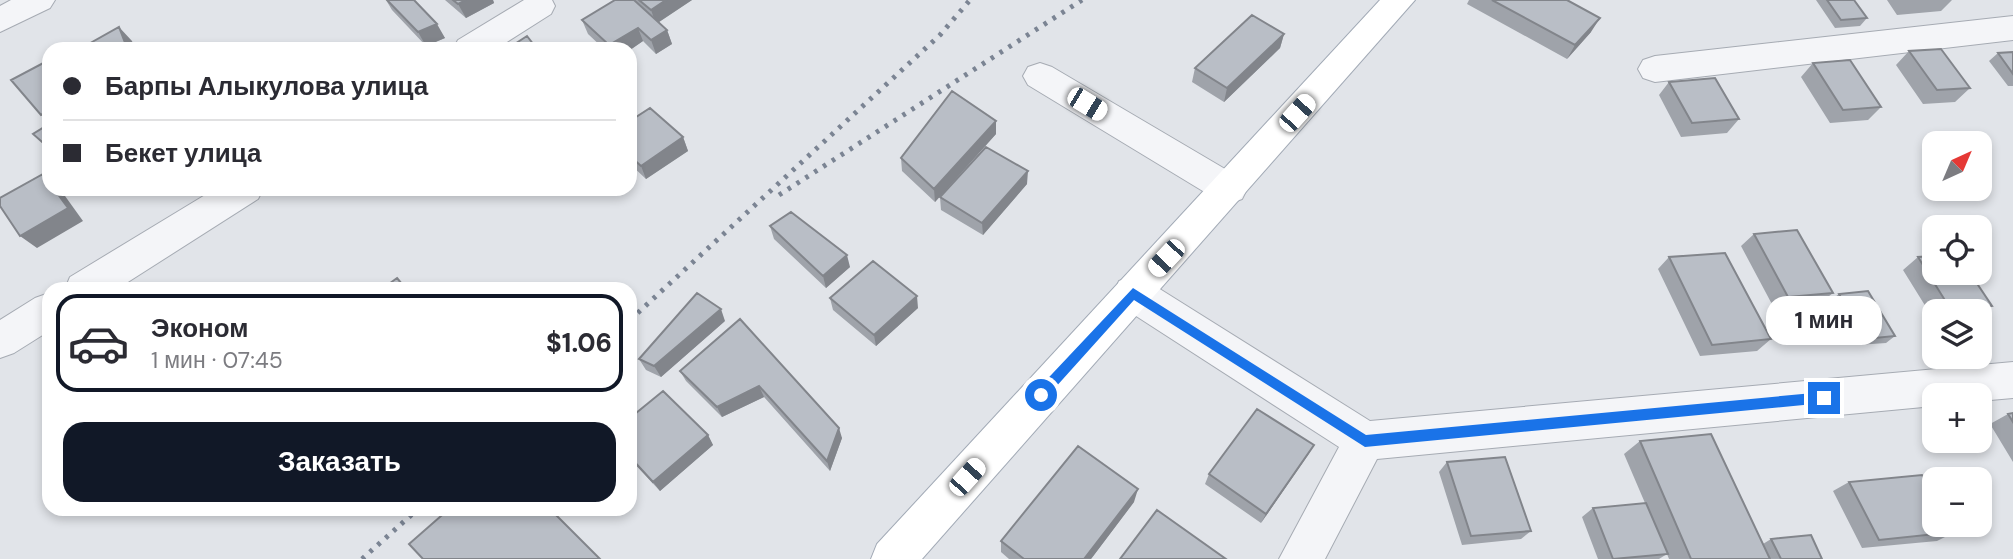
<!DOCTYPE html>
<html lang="ru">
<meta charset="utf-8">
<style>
:root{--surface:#fff;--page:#f2f2f3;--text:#2b2b33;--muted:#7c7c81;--line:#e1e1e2;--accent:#111827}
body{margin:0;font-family:"DM Sans",sans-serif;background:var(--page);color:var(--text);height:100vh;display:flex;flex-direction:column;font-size:26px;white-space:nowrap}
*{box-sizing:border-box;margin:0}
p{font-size:23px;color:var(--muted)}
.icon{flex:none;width:38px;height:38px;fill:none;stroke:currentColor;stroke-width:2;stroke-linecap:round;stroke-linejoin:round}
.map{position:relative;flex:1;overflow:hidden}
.panel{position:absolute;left:42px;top:282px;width:595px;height:234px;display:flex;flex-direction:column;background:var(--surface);border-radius:21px;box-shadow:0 4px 10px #0003}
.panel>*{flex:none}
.top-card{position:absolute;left:42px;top:42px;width:595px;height:154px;border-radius:21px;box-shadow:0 4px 10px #0003;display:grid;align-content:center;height:154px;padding:0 21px;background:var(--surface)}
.needle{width:46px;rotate:44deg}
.buttons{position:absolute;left:1922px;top:131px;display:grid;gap:14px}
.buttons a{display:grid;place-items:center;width:70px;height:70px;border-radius:14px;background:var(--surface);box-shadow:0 4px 10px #0003;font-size:35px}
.end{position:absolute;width:32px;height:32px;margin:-16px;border:9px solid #1a73e8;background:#fff;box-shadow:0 0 0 4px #fff}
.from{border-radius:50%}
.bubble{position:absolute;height:49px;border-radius:21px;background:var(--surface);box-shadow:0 4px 10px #0003;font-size:23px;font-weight:800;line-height:49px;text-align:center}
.car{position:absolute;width:21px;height:42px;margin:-21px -10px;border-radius:9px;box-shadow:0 0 5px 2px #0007;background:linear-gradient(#fff 24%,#345 0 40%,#fff 0 76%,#345 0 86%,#fff 0)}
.top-card b{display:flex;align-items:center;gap:24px;height:66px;font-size:26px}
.top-card b+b{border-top:2px solid var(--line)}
.top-card i{width:18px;height:18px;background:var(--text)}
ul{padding:12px 0 0;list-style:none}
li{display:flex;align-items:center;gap:21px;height:98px;margin:0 14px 10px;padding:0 7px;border:4px solid var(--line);border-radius:21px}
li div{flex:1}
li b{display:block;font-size:26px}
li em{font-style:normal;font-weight:800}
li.on{border-color:var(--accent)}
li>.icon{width:63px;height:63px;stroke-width:1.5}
.cta{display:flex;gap:14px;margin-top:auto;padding:14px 21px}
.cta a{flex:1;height:80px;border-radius:21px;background:var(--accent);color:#fff;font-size:28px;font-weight:800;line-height:80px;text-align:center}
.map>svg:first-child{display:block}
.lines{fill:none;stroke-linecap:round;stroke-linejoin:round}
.minor-casing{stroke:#a6abb3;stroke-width:2}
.major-casing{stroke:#a1a9b5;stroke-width:2}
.minor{fill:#f4f5f8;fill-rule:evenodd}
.major{fill:#fff;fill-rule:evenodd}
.rail{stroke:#7b8493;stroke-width:5;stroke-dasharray:3.5 7;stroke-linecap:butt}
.wall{fill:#9fa3aa}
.shaded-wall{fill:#82858b}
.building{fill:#b9bec6;stroke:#82858b;stroke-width:2}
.route{fill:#1a73e8}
</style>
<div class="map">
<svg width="2013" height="559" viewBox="0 0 2013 559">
<rect width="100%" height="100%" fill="#e1e4e9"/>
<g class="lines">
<defs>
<path id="minor" d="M11,0H55L50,8L0,32V6Z
M524,0H552L555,6L551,14L496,49H453L458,40Z
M2013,16V40L1655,82L1643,78L1638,69L1643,60L1655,56Z
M1040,63L1052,67L1242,179L1247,189L1242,199L1229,204L1216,199L1028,85L1023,76L1028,67Z
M215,189H263L258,199L117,289H65L70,277Z
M1133,276L1147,281L1370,421L2013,362V398L1979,401V396H1934V406L1377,459L1325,559H1279L1339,447L1119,305L1114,293L1119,281Z
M49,293V331L14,353L0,358V320L35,298Z"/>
<path id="major" d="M1380,0H1415L922,559H871L877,544Z"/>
</defs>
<use href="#minor" class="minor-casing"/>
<use href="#major" class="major-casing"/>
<use href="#minor" class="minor"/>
<use href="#major" class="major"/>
<path class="rail" d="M779,195L1082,0
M630,320L940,35L970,0
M362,559L418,509"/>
</g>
<path class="wall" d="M386,0H414L445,38L426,46L392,10Z
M445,0H493L494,3L466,18Z
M615,0H692L659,22L667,30L672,44L656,54L643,41L630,50L604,49L588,34L582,20Z
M1469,0H1567L1591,32L1567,59L1467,4Z
M1816,0H1854L1867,18L1860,26L1835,28Z
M1887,0H1952L1941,11L1897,15Z
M1284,34L1280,48L1224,102L1192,82L1195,68Z
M1909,51L1970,88L1955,102L1923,104L1896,65Z
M2013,52V86H2008L1989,61L1998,53Z
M1813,63L1881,107L1868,120L1830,123L1801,77Z
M1669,82L1739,119L1727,133L1681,137L1659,95Z
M630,121L683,137L688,151L646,179L630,164Z
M996,121V134L935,202L902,171L901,158Z
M1027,184L983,235L941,210L940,197Z
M770,226L850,267L826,288L774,239Z
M1754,234L1833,293L1819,304L1774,308L1741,246Z
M1669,257L1771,339L1757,351L1700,356L1658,269Z
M1918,257L1992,306L1979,315V312H1934V320L1903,270Z
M1839,294L1895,336L1886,343L1857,345L1831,300Z
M830,298L918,308L876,346L833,310Z
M740,319L842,438L830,471L764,397L722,417L686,381L680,371Z
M725,321L661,377L646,370L639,359Z
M2013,413V462L1990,424L2008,414Z
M630,418L708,435L713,445L660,491L630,459Z
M1640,441L1770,559H1669L1667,554L1659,559H1598L1582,517L1593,508L1645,503L1624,454Z
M1314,445L1261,523L1205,484L1209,474Z
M1447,462L1531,531L1521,539L1462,545L1439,472Z
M1849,482L1955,532L1937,541L1862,548L1833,491Z
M1134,502L1091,559H1009L1001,552V541Z
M1771,539L1822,559H1770L1763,544Z"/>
<path class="shaded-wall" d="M466,0H493L494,3L466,18L458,4Z
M666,0H692L656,24L651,10Z
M1600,18L1591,32L1567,59L1575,45Z
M437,24L445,38L426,46L418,32Z
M119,27L132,41L135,49H126Z
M638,28L643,41L630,50L611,49L609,45Z
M667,30L672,44L656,54L651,40Z
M1284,34L1280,48L1224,102L1227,88Z
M49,111V122L41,115Z
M996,121V134L935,202L934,189Z
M683,137L688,151L646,179L641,166Z
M1028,171L1027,184L983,235L982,223Z
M54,189H60L83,221L37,248L20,236Z
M184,189H194L188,193Z
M847,255L850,267L826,288L823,276Z
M917,296L918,308L876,346L874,335Z
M721,309L725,321L661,377L654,366Z
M759,386L764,397L722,417L717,407Z
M839,428L842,438L830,471L827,461Z
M708,435L713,445L660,491L653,482Z
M1314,445L1308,455L1261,523L1266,514Z
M1138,489L1134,502L1091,559H1084Z"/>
<path class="building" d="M387,0H414L437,24L418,32Z
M453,0H466L458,4Z
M615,0H634L667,30L651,40L638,28L609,45L582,20Z
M639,0H666L651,10Z
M1492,0H1567L1600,18L1575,45Z
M1827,0H1854L1867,18L1841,20Z
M1252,15L1284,34L1227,88L1195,68Z
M119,27L127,48L126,49H87L85,46Z
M527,36L537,49H507Z
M1941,49L1970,88L1937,90L1909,51Z
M2013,52V74L1998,53Z
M49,60V111L41,115L11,80Z
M1850,60L1881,107L1843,110L1813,63Z
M1715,78L1739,119L1692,123L1669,82Z
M952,91L996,121L934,189L901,158Z
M650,108L683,137L641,166L630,156V121Z
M49,124V148L33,134Z
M986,147L1028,171L982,223L940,197Z
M43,174L49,182V189H54L68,208L20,236L0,206V198Z
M791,212L847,255L823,276L770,226Z
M1797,230L1833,293L1788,297L1754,234Z
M1725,253L1771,339L1712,345L1669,257Z
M1934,256V273H1970L1992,306L1951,310L1918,257Z
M873,261L917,296L874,335L830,298Z
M397,278L406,289H382Z
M1868,291L1895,336L1865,339L1839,294Z
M697,293L721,309L654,366L639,359Z
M740,319L839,428L827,461L759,386L717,407L680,371Z
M663,391L708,435L653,482L630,457V418Z
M1257,409L1314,445L1266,514L1209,474Z
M2013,413V422L2008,414Z
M1711,434L1770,559H1691L1640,441Z
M1078,446L1138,489L1084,559H1024L1001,541Z
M1505,457L1531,531L1471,536L1447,462Z
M1922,475L1934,495V525H1951L1955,532L1879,540L1849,482Z
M1646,503L1668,554L1613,559L1593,508Z
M449,509H550L600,559H423L409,544Z
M1157,510L1226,559H1120Z
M1811,535L1822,559H1781L1771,539Z"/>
<path class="route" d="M1133,288L1366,435L1824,392L1830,398L1824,403L1365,447L1134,300L1045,399H1036V391Z"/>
</svg>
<div class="buttons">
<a><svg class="needle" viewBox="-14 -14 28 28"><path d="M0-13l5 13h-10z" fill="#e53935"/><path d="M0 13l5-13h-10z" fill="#7c7c81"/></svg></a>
<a><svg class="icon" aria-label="locate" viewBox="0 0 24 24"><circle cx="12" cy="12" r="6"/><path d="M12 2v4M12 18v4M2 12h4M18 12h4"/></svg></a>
<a><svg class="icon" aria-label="layers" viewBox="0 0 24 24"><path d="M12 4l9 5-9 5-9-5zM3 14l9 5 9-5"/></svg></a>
<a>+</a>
<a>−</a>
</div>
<i class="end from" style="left:1041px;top:395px"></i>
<i class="end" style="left:1824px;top:398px"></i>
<div class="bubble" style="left:1766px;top:296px;width:116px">1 мин</div>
<i class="car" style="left:1087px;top:104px;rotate:121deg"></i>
<i class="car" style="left:1297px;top:113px;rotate:42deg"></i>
<i class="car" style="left:1166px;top:258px;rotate:223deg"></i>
<i class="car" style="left:967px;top:477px;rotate:42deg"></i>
<div class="top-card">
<b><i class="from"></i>Барпы Алыкулова улица</b>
<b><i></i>Бекет улица</b>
</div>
<section class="panel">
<ul>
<li class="on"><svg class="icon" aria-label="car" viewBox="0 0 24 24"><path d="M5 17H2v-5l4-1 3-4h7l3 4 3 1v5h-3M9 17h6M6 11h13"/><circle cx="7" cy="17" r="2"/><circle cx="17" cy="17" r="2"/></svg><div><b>Эконом</b><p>1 мин · 07:45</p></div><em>$1.06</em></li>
</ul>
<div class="cta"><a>Заказать</a></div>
</section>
</div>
